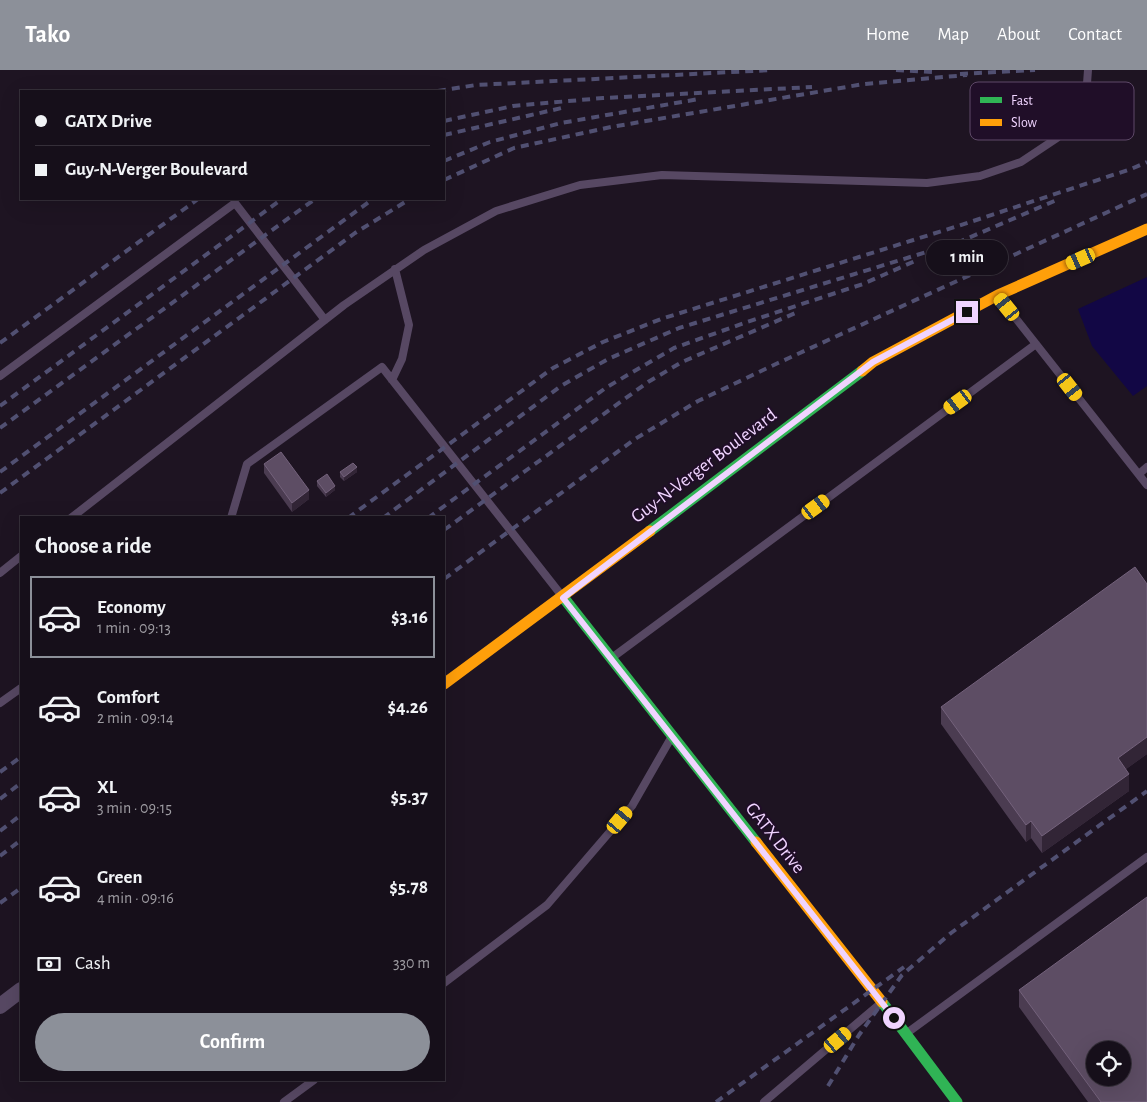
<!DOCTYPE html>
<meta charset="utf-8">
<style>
:root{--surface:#160f1a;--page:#1f1823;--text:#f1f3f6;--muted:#9e9ca2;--line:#352f39;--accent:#8c9099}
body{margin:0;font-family:"Alegreya Sans",sans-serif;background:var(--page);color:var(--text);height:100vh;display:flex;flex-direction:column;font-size:19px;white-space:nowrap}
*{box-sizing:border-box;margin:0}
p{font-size:16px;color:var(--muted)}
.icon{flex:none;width:28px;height:28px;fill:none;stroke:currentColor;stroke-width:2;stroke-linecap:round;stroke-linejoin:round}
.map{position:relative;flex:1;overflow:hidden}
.panel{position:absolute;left:20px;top:446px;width:425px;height:565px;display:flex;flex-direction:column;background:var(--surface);border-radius:0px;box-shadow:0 5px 20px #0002,0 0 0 1px var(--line)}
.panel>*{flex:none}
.guide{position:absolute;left:20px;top:20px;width:425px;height:110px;border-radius:0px;box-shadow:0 5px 20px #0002,0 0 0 1px var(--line);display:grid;align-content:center;height:110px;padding:0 15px;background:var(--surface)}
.controls{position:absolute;left:1086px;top:971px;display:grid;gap:10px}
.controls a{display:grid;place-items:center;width:45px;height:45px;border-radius:50%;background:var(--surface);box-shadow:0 5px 20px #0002,0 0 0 1px var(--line);font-size:25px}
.end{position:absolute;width:22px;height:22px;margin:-11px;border:6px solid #f0d4ff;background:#111;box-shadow:0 0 0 2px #111}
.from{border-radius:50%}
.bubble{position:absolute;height:35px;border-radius:18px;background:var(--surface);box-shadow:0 5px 20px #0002,0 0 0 1px var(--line);font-size:16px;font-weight:700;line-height:35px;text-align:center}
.car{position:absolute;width:15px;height:30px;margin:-15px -8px;border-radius:6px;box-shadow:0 0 4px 1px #0007;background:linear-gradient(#f5c518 24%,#345 0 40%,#f5c518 0 76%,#345 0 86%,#f5c518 0)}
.guide b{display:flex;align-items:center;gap:18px;height:48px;font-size:19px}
.guide b+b{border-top:1px solid var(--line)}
.guide i{width:12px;height:12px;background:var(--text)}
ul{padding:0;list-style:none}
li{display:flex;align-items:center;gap:15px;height:82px;margin:0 10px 8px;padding:0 5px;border:2px solid transparent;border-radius:0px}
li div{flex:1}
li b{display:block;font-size:19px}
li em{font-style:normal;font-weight:700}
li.on{border-color:var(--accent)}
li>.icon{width:45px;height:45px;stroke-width:1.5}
h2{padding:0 15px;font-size:22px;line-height:60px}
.pay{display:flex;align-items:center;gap:12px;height:55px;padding:0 15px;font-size:19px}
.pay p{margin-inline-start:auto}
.primary-button{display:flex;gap:10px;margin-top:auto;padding:10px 15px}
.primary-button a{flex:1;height:58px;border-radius:30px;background:var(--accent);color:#fff;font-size:20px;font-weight:700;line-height:58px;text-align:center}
header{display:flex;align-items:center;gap:30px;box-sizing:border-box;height:70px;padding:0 25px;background:var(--accent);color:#fff}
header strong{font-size:24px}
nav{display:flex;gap:28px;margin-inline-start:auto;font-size:18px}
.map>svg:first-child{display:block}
.water{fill:#120745}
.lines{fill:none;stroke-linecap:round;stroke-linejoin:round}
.lane{stroke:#574863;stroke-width:8}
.street{stroke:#574863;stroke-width:16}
.fast{stroke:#30b455;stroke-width:11}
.slow{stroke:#ff9f0a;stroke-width:11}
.rail{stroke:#515072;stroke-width:4;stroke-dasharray:8 6;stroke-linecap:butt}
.wall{fill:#4b3c51}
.shaded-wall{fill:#322536}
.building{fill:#5d4d64;stroke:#74627c;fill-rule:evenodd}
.route{stroke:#f0d4ff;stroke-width:6}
.labels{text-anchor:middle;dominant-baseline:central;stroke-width:4;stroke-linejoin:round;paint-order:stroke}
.street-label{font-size:19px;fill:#f0d4ff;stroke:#200e28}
.key{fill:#200e28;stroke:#5e4968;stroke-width:1}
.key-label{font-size:14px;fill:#f0d4ff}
</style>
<header>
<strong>Tako</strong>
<nav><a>Home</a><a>Map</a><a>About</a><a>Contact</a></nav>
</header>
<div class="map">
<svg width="1147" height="1032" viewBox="0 0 1147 1032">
<rect width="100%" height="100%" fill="#1e1422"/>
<path class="water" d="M1147,207V316L1133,326L1092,276L1078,239Z"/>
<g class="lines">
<path class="lane" d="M999,227L1147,415
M0,306L235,133L325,250
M392,310L402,289L409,255L395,199
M1139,404L1147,397
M71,448L344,235L424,180L496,141L580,115L662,105L927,113L980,106L1021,92L1057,68L1086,27L1088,0
M231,448L247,394L382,297L562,526
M0,503L21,486
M613,587L1036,274
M0,633L21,618
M444,913L547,835L632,736L671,668
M907,963L1147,787
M284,1032L314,1010
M764,1032L881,933"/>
<path class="street" d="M0,936L21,920"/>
<path class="fast" d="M650,461L862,301
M563,527L756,772
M882,932L957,1032"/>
<path class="slow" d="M862,301L873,292L998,225L1147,159
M444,614L650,461
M756,772L882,932"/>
<path class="rail" d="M896,0L933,2
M960,4L1035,0
M438,21L476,15L772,0
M444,51L513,36L603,28L812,17
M444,65L566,37
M444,91L490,72L561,53L699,29
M444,110L514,78L611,57L864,14L967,5
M0,273L198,129
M0,336L282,129
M0,358L315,129
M0,402L373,129
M0,423L355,163L410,129
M348,448L553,298L603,272L661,249L958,156L1131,99L1147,92
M383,448L561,316L608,289L679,258L959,172L1059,129
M428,448L607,317L674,278L747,252L863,214L915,191
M444,460L648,312L682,292L800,241
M444,509L635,369L698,331L778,293L1147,124
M0,702L21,687
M0,729L21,713
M0,761L21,745
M0,786L21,770
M0,833L21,818
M828,1016L859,965L902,905L951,863L1147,721
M716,1032L904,897"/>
</g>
<path class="wall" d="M264,394L309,429L292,442L264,403Z
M340,402H357L344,411L340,407Z
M317,411L335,420L326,427L317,416Z
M941,637L1147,684L1126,699L1129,721L1042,783L1031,768L1026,772L941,654Z
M1019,920L1147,1032H1088L1019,937Z"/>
<path class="shaded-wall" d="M357,397V402L344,411V407Z
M335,416V420L326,427V423Z
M309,420V429L292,442V433Z
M1147,667V684L1118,705V688Z
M1129,704V721L1042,783V766Z
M1031,751V768L1026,772V755Z"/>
<path class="building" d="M281,382L309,420L292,433L264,394Z
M353,393L357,397L344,407L340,402Z
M327,404L335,416L326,423L317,411Z
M1135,497L1147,514V667L1118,688L1129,704L1042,766L1031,751L1026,755L941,637Z
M1147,827V1032H1101L1019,920ZM1095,980H1122V1008H1095Z"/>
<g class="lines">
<path class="route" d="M894,948L563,528L873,292L967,242"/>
</g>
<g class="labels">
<g class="street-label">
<text transform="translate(704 396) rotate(-37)">Guy-N-Verger Boulevard</text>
<text transform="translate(775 768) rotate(52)">GATX Drive</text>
</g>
</g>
<rect x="970" y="12" width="164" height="58" rx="8" class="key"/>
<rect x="980" y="27" width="22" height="6" fill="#30b455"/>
<rect x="980" y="49" width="22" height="7" fill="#ff9f0a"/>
<g class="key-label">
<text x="1011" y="35">Fast</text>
<text x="1011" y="57">Slow</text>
</g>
</svg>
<div class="controls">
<a><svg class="icon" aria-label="locate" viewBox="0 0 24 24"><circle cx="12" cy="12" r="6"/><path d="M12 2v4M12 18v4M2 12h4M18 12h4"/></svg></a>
</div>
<i class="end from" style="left:894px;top:948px"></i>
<i class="end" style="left:967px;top:242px"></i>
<div class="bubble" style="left:926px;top:170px;width:82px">1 min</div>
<i class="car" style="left:1081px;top:189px;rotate:246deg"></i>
<i class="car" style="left:1007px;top:237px;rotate:321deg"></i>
<i class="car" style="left:1070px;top:317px;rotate:142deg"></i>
<i class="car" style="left:958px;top:332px;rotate:234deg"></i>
<i class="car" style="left:816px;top:437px;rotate:54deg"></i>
<i class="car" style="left:620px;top:750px;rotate:40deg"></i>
<i class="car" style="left:838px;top:970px;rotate:50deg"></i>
<div class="guide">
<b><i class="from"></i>GATX Drive</b>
<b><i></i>Guy-N-Verger Boulevard</b>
</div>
<section class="panel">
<h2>Choose a ride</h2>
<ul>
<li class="on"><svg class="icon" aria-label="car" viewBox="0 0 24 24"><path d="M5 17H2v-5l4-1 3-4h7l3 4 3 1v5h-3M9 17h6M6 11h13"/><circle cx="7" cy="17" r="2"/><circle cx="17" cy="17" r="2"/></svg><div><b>Economy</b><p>1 min · 09:13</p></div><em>$3.16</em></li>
<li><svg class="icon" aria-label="car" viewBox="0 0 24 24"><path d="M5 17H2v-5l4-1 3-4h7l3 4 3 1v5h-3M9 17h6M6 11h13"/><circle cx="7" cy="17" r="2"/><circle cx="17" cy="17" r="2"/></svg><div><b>Comfort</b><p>2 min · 09:14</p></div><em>$4.26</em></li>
<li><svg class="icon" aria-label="car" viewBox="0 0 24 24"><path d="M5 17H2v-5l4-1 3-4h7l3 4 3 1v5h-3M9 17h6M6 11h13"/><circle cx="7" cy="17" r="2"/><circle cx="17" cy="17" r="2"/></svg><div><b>XL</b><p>3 min · 09:15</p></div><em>$5.37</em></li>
<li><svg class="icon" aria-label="car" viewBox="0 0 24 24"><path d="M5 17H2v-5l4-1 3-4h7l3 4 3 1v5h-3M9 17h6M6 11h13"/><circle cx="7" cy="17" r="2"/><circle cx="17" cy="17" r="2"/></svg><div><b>Green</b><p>4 min · 09:16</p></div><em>$5.78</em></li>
</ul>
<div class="pay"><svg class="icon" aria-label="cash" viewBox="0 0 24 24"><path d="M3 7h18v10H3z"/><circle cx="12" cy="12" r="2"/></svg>Cash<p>330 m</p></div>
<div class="primary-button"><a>Confirm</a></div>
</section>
</div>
